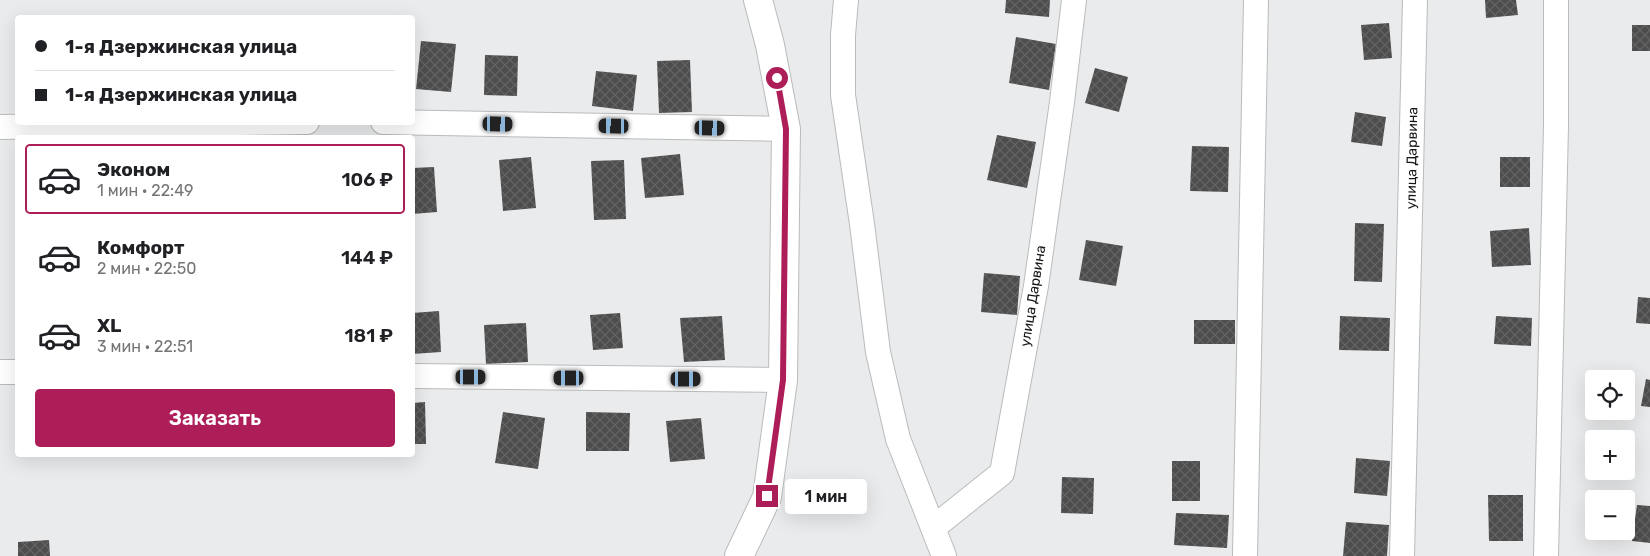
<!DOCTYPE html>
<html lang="ru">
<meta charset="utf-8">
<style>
:root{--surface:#fff;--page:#f2f2f2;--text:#202124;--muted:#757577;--line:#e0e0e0;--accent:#ad1e58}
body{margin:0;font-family:Rubik,sans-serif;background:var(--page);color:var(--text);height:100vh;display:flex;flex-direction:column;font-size:19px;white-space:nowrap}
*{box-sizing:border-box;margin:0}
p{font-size:16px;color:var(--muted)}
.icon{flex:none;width:28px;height:28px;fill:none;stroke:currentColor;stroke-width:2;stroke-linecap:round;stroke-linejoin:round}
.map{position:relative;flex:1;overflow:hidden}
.drawer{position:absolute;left:15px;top:135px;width:400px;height:322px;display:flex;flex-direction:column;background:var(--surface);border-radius:5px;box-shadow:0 5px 20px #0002}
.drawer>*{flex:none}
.top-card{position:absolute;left:15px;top:15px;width:400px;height:110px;border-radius:5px;box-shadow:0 5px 20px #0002;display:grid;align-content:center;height:110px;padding:0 20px;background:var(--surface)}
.controls{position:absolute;left:1585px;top:370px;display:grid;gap:10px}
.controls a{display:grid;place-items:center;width:50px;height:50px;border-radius:5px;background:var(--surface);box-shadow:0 5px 20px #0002;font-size:25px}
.end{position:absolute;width:22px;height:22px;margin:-11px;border:6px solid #ad1e58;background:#fff;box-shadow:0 0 0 2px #fff}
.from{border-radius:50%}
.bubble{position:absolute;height:35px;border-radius:5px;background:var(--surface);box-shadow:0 5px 20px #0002;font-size:16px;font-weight:600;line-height:35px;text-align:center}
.car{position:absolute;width:15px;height:30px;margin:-15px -8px;border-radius:6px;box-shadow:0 0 4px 1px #0007;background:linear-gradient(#222 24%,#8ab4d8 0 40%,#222 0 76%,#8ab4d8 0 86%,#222 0)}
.top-card b{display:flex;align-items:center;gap:18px;height:48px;font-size:19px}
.top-card b+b{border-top:1px solid var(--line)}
.top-card i{width:12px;height:12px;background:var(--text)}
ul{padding:9px 0 0;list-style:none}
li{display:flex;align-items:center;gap:15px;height:70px;margin:0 10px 8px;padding:0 10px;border:2px solid transparent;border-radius:5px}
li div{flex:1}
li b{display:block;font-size:19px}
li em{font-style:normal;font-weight:600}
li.active{border-color:var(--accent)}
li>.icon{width:45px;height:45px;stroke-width:1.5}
.primary-button{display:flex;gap:10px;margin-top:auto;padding:10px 20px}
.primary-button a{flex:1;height:58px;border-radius:5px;background:var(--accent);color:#fff;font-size:20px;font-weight:600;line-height:58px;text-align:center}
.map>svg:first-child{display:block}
.building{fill:url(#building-cross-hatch)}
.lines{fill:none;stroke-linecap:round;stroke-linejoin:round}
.street-casing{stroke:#b9bbbc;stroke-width:26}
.secondary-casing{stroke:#b9bbbc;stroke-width:30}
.street{stroke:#fff;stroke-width:24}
.secondary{stroke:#fff;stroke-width:28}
.route{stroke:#ad1e58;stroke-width:6}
.labels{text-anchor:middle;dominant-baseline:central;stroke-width:5;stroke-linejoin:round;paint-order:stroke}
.street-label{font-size:14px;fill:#171718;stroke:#fff}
</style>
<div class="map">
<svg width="1650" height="556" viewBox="0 0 1650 556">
<defs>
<pattern id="building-cross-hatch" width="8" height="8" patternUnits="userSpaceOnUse" patternTransform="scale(1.25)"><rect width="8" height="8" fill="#4e4d4e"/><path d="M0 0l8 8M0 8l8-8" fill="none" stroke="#636364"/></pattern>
</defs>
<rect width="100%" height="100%" fill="#eaebec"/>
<path class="building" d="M1006,0H1050L1049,17L1005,13Z
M1485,0H1516L1518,15L1486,18Z
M1389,23L1392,58L1364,60L1361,25Z
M1632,25H1650V51H1632Z
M1016,37L1056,44L1049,90L1009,83Z
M421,41L456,44L451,92L416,89Z
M485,55L518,56L517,96L484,95Z
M690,60L692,112L659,113L657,61Z
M15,65H18V103H16Z
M1095,68L1128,77L1119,112L1085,103Z
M596,71L637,75L633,111L592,106Z
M1355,112L1386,117L1382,146L1351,142Z
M997,135L1036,142L1027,188L987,180Z
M1192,146L1229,147L1228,192L1190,191Z
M680,154L684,195L645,198L641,158Z
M531,157L536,208L503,211L499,160Z
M1500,157H1530V187H1500Z
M624,160L626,219L594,220L591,161Z
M434,167L437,212L412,214V168Z
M1355,223L1384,224L1382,282L1354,281Z
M1529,228L1531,265L1492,267L1490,231Z
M1086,240L1123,246L1116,286L1079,280Z
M984,273L1020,276L1017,315L981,312Z
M1638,297L1650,298V324L1636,323Z
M439,311L441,352L412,354V313Z
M620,313L623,348L593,350L590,315Z
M722,316L725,360L684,362L680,318Z
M1340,316L1390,318L1389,351L1339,350Z
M1496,316L1532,318L1531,346L1494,344Z
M1194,320H1235V344H1194Z
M526,323L528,362L486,364L484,325Z
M1646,379L1650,380V407L1641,406Z
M425,402L426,444H412V403Z
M503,412L545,418L538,469L495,463Z
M586,412L630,413L629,451H586Z
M701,418L705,459L670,462L666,421Z
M1356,458L1390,461L1387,496L1354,493Z
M1172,461H1200V501H1172Z
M1062,477L1094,478L1093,514L1061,513Z
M1488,495H1523V541H1489Z
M1637,505L1650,506V543L1632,541Z
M1176,513L1229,515L1227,548L1174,545Z
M1346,522L1389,525L1387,556H1343Z
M49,540L50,556H18V542Z"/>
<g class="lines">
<defs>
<path id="street" d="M846,0L843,35V95L862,224L878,352L898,439L933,528
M383,122L786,129
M0,127L307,122
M0,372H18
M412,376L783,380
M944,556L933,528L1002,473L1036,286L1062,102L1074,0
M1245,556L1256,0
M1402,556L1415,0
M1546,556L1556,126V0"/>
<path id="secondary" d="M739,556L767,497L783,380L786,129L770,45L758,0"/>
</defs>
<use href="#street" class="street-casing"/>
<use href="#secondary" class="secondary-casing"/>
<use href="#street" class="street"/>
<use href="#secondary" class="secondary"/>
</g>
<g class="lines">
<path class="route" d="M767,496L783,380L786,129L777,78"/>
</g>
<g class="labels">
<g class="street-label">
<text transform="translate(1412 158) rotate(-89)">улица Дарвина</text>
<text transform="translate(1033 296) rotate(-81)">улица Дарвина</text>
</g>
</g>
</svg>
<div class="controls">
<a><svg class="icon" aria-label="locate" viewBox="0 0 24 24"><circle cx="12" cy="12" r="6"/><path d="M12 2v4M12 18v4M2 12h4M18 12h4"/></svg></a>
<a>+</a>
<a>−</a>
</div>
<i class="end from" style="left:777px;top:78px"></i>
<i class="end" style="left:767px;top:496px"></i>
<div class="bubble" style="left:785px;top:479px;width:82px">1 мин</div>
<i class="car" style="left:498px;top:124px;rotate:91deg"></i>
<i class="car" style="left:614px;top:126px;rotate:271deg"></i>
<i class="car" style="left:710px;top:128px;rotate:91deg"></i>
<i class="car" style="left:471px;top:377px;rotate:90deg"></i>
<i class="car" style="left:569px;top:378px;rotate:270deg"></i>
<i class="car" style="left:686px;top:379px;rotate:90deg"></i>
<div class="top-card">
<b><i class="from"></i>1-я Дзержинская улица</b>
<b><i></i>1-я Дзержинская улица</b>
</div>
<section class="drawer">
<ul>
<li class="active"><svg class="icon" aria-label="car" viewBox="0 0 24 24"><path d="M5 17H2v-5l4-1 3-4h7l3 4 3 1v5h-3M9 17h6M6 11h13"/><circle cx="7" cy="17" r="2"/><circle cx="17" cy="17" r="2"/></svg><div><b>Эконом</b><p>1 мин · 22:49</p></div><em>106 ₽</em></li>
<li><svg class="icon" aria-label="car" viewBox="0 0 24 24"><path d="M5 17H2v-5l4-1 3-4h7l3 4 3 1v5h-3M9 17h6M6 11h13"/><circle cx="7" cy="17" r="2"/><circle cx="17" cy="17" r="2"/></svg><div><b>Комфорт</b><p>2 мин · 22:50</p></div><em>144 ₽</em></li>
<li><svg class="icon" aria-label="car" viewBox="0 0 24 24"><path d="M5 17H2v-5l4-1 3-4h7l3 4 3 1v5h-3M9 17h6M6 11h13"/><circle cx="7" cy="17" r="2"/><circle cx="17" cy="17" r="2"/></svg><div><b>XL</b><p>3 мин · 22:51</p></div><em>181 ₽</em></li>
</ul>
<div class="primary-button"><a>Заказать</a></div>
</section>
</div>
